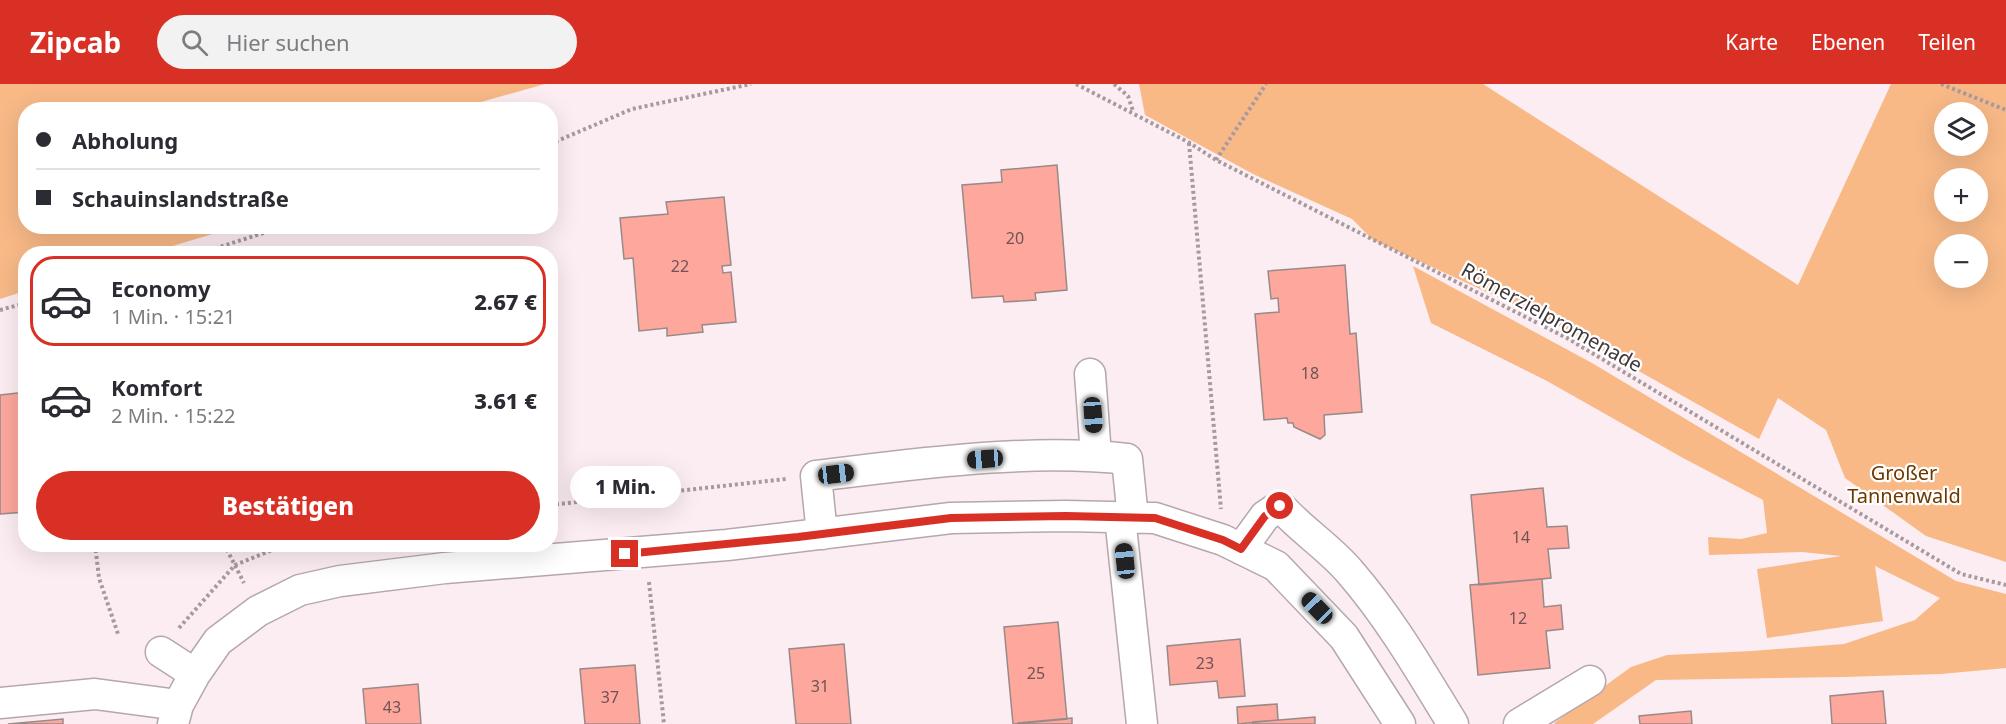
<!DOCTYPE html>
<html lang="de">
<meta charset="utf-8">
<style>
:root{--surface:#fff;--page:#f2f2f3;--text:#2b2b33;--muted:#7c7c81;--line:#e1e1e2;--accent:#d93025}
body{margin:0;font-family:"Noto Sans",sans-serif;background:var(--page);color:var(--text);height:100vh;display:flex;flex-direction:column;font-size:22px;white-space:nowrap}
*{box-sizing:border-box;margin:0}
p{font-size:20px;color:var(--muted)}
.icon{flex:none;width:33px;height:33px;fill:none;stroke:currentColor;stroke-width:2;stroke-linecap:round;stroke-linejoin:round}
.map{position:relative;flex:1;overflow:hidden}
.drawer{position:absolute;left:18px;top:162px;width:540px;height:306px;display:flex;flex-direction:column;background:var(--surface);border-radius:24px;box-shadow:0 6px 24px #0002}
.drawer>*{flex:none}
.banner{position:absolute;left:18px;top:18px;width:540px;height:132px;border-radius:24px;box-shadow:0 6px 24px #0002;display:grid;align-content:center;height:132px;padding:0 18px;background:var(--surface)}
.controls{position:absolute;left:1934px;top:18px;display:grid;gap:12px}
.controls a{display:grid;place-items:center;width:54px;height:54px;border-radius:50%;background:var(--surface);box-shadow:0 6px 24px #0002;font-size:30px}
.end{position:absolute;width:27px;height:27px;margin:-14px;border:8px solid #d93025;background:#fff;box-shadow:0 0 0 3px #fff}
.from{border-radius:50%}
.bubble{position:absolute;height:42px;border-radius:21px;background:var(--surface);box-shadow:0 6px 24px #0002;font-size:20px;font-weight:800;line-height:42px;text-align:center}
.car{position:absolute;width:18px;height:36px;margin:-18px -9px;border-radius:8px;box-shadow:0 0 4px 2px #0007;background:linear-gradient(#222 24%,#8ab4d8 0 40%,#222 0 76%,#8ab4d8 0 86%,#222 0)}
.banner b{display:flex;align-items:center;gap:21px;height:57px;font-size:22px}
.banner b+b{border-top:2px solid var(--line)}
.banner i{width:15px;height:15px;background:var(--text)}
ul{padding:10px 0 0;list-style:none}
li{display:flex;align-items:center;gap:18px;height:90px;margin:0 12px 9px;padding:0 6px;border:3px solid transparent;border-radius:24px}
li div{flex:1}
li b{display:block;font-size:22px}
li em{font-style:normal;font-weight:800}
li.active{border-color:var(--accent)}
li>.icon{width:54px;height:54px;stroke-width:1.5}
.action{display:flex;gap:12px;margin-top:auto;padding:12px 18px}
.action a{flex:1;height:69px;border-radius:36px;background:var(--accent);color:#fff;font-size:24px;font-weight:800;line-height:69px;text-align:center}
header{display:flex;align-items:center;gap:36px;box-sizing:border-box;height:84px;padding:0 30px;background:var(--accent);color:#fff}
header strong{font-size:28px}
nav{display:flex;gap:33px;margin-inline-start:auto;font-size:21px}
.search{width:420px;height:54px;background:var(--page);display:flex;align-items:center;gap:15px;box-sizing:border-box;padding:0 21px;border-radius:33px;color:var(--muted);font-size:22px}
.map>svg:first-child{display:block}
.green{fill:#f8b987;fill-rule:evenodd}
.building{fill:#fda79d;stroke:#988a88;stroke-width:1.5}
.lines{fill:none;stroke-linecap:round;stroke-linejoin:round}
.minor-casing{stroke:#b6a7ac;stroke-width:33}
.path{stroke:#a59a9e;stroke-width:4;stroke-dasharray:3 3;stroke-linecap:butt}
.minor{stroke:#fff;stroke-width:30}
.route{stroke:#d93025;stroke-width:8}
.labels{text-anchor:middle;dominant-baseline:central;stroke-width:4.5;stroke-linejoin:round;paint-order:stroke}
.number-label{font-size:16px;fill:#6e5453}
.street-label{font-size:20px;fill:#3e383a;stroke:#fff}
.park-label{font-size:20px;fill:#6d3900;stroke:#fff}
</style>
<header>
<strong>Zipcab</strong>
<div class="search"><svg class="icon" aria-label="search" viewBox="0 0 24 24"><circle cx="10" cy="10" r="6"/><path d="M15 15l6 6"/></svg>Hier suchen</div>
<nav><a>Karte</a><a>Ebenen</a><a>Teilen</a></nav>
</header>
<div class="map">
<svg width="2006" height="640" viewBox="0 0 2006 640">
<rect width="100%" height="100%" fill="#fcedf2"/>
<path class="green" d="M0,0H545L481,18L490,26H26V142L236,143L149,169L26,170L25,207L0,215Z
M1139,0H1483L1798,201L1891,0H2006V478L1926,452L1845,394L1826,346L1778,314L1759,355L1552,238L1373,156L1352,135L1253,90L1145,31ZM1944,28H1977V62H1944ZM1944,94H1977V128H1944ZM1944,160H1977V194H1944Z
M1413,182L1592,279L1956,497L2006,510V584L1941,590L1843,593L1656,596L1593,640H1555L1554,639L1631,583L1667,571L1752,567L1844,560L1915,536L1940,514L1875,482L1883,537L1767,554L1757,485L1841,472L1802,468L1709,471L1708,453L1741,455L1767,449L1763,416L1683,374L1547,297L1431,239Z"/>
<path class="building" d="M1057,81L1067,206L1035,209L1036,216L1004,218L1003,212L972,214L962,101L1002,98L1001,86Z
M724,113L731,181L722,182L723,189L731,188L736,238L702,241L703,248L667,252V244L639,247L633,174L624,175L620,134L668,130L666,118Z
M1345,181L1350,250L1356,249L1362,328L1324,331L1325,351L1320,355L1294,343L1293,339H1288L1287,334L1264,336L1255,230L1279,228L1278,214L1271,215L1268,187Z
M26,308V428L0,430V311Z
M1543,404L1547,443L1567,442L1569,464L1548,465L1551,494L1479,501L1471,411Z
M1542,495L1544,523L1561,521L1563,545L1546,547L1550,584L1478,591L1470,501Z
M1058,538L1067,635L1013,640L1004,543Z
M1240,555L1245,612L1219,614L1217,597L1170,601L1167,562Z
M844,560L851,640H796L789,565Z
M635,581L640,640H585L580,585Z
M418,600L421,640H366L363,605Z
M1883,607L1886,640H1832L1830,612Z
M1277,620L1278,636L1238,640L1237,623Z
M1691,627L1692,640H1640L1639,632Z
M1315,633V640H1253V638Z
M1072,634V640H1018V639Z
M63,635V640H8Z"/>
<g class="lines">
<defs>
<path id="minor" d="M1090,290L1096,372
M1120,433L1142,640
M822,450L816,392C916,380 1028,364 1127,375L1133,434
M1241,465L1265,432L1280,422C1301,446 1330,464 1350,488C1390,534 1421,588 1453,640
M161,568L195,590
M0,619L95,610L178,621
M173,640L178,621L195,590L218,557L258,527L300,506L340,497L445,484L727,461L951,434L1066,432L1155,434L1223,456L1276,482L1344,553L1400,640
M1519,640L1590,597"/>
</defs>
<use href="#minor" class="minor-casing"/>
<path class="path" d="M1076,0L1188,58L1216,76L1567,254L1961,490L2006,501
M1114,0L1128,12L1133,27
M1941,0L2006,26
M1189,59L1221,425
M550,60L632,25L751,0
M1216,76L1266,0
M198,170L285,142
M0,226L26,219
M550,421L786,395
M95,460L99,494L118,550
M224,460L244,499
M649,498L664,640
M179,544L235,481L287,460"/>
<use href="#minor" class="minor"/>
</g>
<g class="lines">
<path class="route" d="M625,470L798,453L951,434L1066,432L1155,434L1223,456L1241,465L1265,432L1280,422"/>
</g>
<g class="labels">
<g class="number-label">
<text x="1015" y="154">20</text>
<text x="680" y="182">22</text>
<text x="1310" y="289">18</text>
<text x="1521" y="453">14</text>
<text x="1518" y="534">12</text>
<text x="1205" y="579">23</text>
<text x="1036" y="589">25</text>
<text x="820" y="602">31</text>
<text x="610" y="613">37</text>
<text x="392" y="623">43</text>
</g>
<g class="street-label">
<text transform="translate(1552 233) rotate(29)">Römerzielpromenade</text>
</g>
<g class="park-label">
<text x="1904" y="388">Großer<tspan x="1904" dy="23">Tannenwald</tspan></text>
</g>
</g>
</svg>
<div class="controls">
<a><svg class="icon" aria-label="layers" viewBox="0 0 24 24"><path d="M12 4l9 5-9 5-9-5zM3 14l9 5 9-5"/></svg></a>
<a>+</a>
<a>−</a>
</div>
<i class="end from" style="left:1280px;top:422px"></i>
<i class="end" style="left:625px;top:470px"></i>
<div class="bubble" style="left:570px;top:382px;width:111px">1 Min.</div>
<i class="car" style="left:1093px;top:331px;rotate:176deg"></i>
<i class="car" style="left:985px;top:375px;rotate:266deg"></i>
<i class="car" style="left:836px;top:390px;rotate:83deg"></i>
<i class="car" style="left:1125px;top:477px;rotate:354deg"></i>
<i class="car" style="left:1317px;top:524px;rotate:316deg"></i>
<div class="banner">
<b><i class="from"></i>Abholung</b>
<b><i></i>Schauinslandstraße</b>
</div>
<section class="drawer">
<ul>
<li class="active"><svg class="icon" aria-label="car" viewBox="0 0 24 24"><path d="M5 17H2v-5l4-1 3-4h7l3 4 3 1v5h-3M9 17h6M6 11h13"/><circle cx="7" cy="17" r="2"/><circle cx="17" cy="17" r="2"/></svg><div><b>Economy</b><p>1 Min. · 15:21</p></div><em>2.67 €</em></li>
<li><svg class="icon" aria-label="car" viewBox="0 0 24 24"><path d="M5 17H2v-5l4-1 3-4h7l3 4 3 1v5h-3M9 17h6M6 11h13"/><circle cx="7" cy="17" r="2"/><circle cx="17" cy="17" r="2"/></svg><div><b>Komfort</b><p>2 Min. · 15:22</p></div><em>3.61 €</em></li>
</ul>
<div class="action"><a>Bestätigen</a></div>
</section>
</div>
